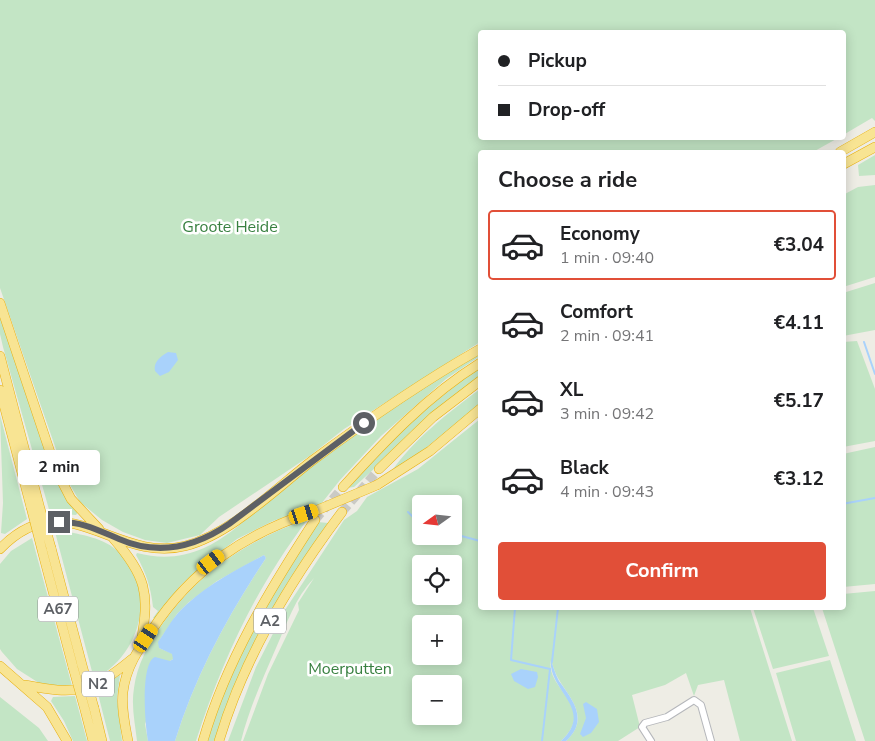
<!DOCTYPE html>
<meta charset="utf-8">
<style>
:root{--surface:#fff;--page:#f6f6f6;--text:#202124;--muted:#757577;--line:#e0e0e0;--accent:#e14f38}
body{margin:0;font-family:"Nunito Sans",sans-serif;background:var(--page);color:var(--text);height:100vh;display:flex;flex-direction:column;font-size:19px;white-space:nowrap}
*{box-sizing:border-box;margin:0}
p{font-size:16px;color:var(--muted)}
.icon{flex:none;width:28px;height:28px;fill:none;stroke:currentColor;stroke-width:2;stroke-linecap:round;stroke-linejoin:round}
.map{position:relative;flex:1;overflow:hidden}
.panel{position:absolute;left:478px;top:150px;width:368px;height:460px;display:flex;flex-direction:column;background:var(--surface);border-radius:5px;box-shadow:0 2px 12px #0003}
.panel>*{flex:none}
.top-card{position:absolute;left:478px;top:30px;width:368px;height:110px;border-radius:5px;box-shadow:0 2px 12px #0003;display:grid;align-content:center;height:110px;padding:0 20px;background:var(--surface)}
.needle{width:32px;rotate:255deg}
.fabs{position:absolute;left:412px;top:495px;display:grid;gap:10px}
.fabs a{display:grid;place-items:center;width:50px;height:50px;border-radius:5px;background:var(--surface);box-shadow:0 2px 12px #0003;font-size:25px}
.end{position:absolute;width:22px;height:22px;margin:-11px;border:6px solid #5d6065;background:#fff;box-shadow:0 0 0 2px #fff}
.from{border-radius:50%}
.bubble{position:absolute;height:35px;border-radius:5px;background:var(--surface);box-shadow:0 2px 12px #0003;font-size:16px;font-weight:700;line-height:35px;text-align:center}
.car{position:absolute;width:15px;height:30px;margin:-15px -8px;border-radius:6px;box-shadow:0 0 4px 1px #0007;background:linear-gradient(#f5c518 24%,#345 0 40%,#f5c518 0 76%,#345 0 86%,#f5c518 0)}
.top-card b{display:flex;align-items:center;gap:18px;height:48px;font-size:19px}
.top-card b+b{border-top:1px solid var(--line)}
.top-card i{width:12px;height:12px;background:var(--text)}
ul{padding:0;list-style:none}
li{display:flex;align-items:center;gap:15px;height:70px;margin:0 10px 8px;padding:0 10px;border:2px solid transparent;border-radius:5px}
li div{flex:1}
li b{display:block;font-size:19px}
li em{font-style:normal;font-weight:700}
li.active{border-color:var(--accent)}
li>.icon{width:45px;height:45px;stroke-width:1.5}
h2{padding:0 20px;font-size:22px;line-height:60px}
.cta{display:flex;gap:10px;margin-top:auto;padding:10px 20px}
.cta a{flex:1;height:58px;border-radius:5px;background:var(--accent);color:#fff;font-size:20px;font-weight:700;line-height:58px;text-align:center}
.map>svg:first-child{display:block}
.green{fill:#c3e5c5;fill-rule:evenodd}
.water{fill:#a9d2fb}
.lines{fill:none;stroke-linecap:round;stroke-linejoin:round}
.stream{stroke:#a9d2fb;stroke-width:2}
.highway-tunnel{stroke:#cacac5;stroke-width:9;stroke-dasharray:9 4.5;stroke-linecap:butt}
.minor-casing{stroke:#b5b7bb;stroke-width:8}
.highway-casing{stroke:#e8af0b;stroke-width:10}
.minor{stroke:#fff;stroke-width:6}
.highway{stroke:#f8e493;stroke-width:9}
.highway-bridge-casing{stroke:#e8af0b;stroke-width:10;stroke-linecap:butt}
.highway-bridge{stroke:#f8e493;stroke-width:9}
.route{stroke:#5d6065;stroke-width:6}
.labels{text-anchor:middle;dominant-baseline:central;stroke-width:5;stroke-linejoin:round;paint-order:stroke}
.shield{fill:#fff;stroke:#8e9093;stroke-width:1}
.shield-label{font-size:15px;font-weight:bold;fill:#5d6065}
.park-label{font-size:16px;fill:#388040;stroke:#fff}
</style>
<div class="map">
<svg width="875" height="741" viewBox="0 0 875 741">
<rect width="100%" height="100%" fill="#eeede5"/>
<path class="green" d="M0,0H875V121L872,118L843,135L842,32H480V138H838L813,152H480V342L344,429L311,455L219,517L200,535L167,543L145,540L123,532L102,520L80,502L66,478L0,288Z
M875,155V175L859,176L858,165Z
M875,185V277L843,287V195L858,187Z
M875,283V330L843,336V293Z
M0,317L33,412L78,512L76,515L50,513L3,347L0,334Z
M857,341L875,389V441L843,447V342Z
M480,353V356L446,379L381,436L340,480L321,504L273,521L237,539L198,569L180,586L155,619L153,618L158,611L153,607C151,588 146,572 136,555L137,553C160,559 182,558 204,548C235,534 258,506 285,486C348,438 412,393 480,353Z
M480,368V376L457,394L354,487L347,488C387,443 430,402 480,368Z
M480,389V404L411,460L391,472C414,439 448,413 480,389Z
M0,415L27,519L5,534L1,533L3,503Z
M480,419V608H750L792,741H740L724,680L698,685L694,696L686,673L665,685L632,695L640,727L618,741H566C591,717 570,699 558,678C555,673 553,666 551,660C545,690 598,706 561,741H243L268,674L299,610L298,603L314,578C295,598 287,623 276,648C263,678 249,709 241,741H228L256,667L285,610L344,520L357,511L367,497L418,469ZM421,504H454V536H421ZM421,564H454V596H421ZM421,624H454V656H421ZM421,684H454V716H421Z
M875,447V584L843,587V454Z
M308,519C255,589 223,658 196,741H175C195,676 228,615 266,558L264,555L217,581L189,602L177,614L159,641V648L173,654V659L170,661L145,724L148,741H137C135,723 131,706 134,688C137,665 148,645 161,626C198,573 247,540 308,519Z
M318,522L328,523L289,580L258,636L216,741H208C229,661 274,591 318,522Z
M61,531C81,534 104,538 119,552C159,591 140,656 94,679L55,532Z
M32,538L72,686L49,685L39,683L17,669L2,652L0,649V564L11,551Z
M875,591V741H865L822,608H842L843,594Z
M753,608H813L829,656L773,669Z
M830,660L856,741H796L776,673Z
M120,675L117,698L122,741H110L97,690Z
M75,696L87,741H73L64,721L51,701L53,697Z
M0,697L39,728L48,741H0Z"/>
<path class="water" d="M168,352L176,353L178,360L169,372L160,376L155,371C153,362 161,356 168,352Z
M264,555L266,558C228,615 195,676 175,741H148C145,726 140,663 155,657L170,661L173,659L172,654L159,648L158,642C165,632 171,621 178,613C202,587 234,571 264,555Z
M551,659C553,666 555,674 559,681C573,700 589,720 566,741H561C596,708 547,691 551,659Z
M521,669L537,672L538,677L535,687L528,689L514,681L511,674Z
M586,702L597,709L599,722L591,733L583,737L580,734L586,718L583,704Z"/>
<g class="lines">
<path class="stream" d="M864,342L875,374
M842,504L875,498
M408,512L421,525
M454,534L480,541
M515,608L511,660L550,669L542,741
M552,662L558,608"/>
<path class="highway-tunnel" d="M342,512L379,469
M315,520L343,487"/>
<defs>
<path id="minor" d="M651,741L642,727L645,723L667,717L694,700L701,705L711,741"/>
<path id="highway" d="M840,152L875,132
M842,165L875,147
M0,303L56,470L71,499L99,529
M0,356L39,505
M0,390L31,507
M379,469L433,417L480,381
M377,485L430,451L480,409
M343,487C384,442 427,396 480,363
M113,538C146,576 150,593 141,642
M51,548L82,665
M0,549C65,481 116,564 185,546C231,534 275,489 313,460C367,420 422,382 480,349
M42,550L73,667
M0,666L47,707L67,741
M25,685C76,695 91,693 132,659
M94,708L102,741
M85,710L93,741
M128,741C125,725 121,708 123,692C126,667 138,650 152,630C192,569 246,533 315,511
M203,741C226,661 270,589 315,520
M219,741C244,657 290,581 342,512"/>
</defs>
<use href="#minor" class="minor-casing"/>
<use href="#highway" class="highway-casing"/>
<use href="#minor" class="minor"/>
<use href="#highway" class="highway"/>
<defs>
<path id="highway-bridge" d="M39,505L51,548
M31,507L42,550
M315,511L377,485
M82,665L94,708
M73,667L85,710"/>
</defs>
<use href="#highway-bridge" class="highway-bridge-casing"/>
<use href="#highway-bridge" class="highway-bridge"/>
</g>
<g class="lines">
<path class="route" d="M59,522C81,521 100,531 119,539C158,556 194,548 229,524L364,423"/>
</g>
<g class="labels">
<g class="shield">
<rect x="38" y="596.5" width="40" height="25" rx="4"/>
<rect x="254" y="608.5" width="32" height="25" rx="4"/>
<rect x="82" y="671.5" width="32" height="25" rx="4"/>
</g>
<g class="shield-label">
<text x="58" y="609">A67</text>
<text x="270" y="621">A2</text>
<text x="98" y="684">N2</text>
</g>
<g class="park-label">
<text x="230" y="227">Groote Heide</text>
<text x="350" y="669">Moerputten</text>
</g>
</g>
</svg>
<div class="fabs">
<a><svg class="needle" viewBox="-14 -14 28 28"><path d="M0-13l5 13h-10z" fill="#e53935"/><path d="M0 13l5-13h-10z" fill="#757577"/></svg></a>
<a><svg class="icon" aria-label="locate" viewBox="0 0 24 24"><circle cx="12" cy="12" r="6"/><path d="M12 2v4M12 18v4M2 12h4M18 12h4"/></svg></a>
<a>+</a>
<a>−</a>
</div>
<i class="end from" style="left:364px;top:423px"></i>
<i class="end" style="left:59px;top:522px"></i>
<div class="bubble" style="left:18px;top:450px;width:82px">2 min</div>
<i class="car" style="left:304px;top:514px;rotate:72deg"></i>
<i class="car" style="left:211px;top:562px;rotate:53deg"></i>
<i class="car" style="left:146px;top:638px;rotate:34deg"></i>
<div class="top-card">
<b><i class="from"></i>Pickup</b>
<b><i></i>Drop-off</b>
</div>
<section class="panel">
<h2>Choose a ride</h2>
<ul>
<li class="active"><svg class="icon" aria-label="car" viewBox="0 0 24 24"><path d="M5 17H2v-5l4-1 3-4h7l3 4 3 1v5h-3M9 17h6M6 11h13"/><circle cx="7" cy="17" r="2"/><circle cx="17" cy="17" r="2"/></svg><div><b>Economy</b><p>1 min · 09:40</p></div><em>€3.04</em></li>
<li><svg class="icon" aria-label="car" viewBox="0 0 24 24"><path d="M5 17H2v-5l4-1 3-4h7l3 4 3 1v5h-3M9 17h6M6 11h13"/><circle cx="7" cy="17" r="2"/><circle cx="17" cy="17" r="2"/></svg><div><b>Comfort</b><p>2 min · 09:41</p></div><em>€4.11</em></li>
<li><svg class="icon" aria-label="car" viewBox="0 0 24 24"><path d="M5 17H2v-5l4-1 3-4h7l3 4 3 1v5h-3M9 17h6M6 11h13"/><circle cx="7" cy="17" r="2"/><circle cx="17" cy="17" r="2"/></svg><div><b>XL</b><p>3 min · 09:42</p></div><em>€5.17</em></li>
<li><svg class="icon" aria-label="car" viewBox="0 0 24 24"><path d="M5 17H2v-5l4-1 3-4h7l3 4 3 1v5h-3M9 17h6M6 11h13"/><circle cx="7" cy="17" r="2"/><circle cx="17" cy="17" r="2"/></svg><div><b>Black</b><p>4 min · 09:43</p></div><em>€3.12</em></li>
</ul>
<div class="cta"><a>Confirm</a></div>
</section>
</div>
